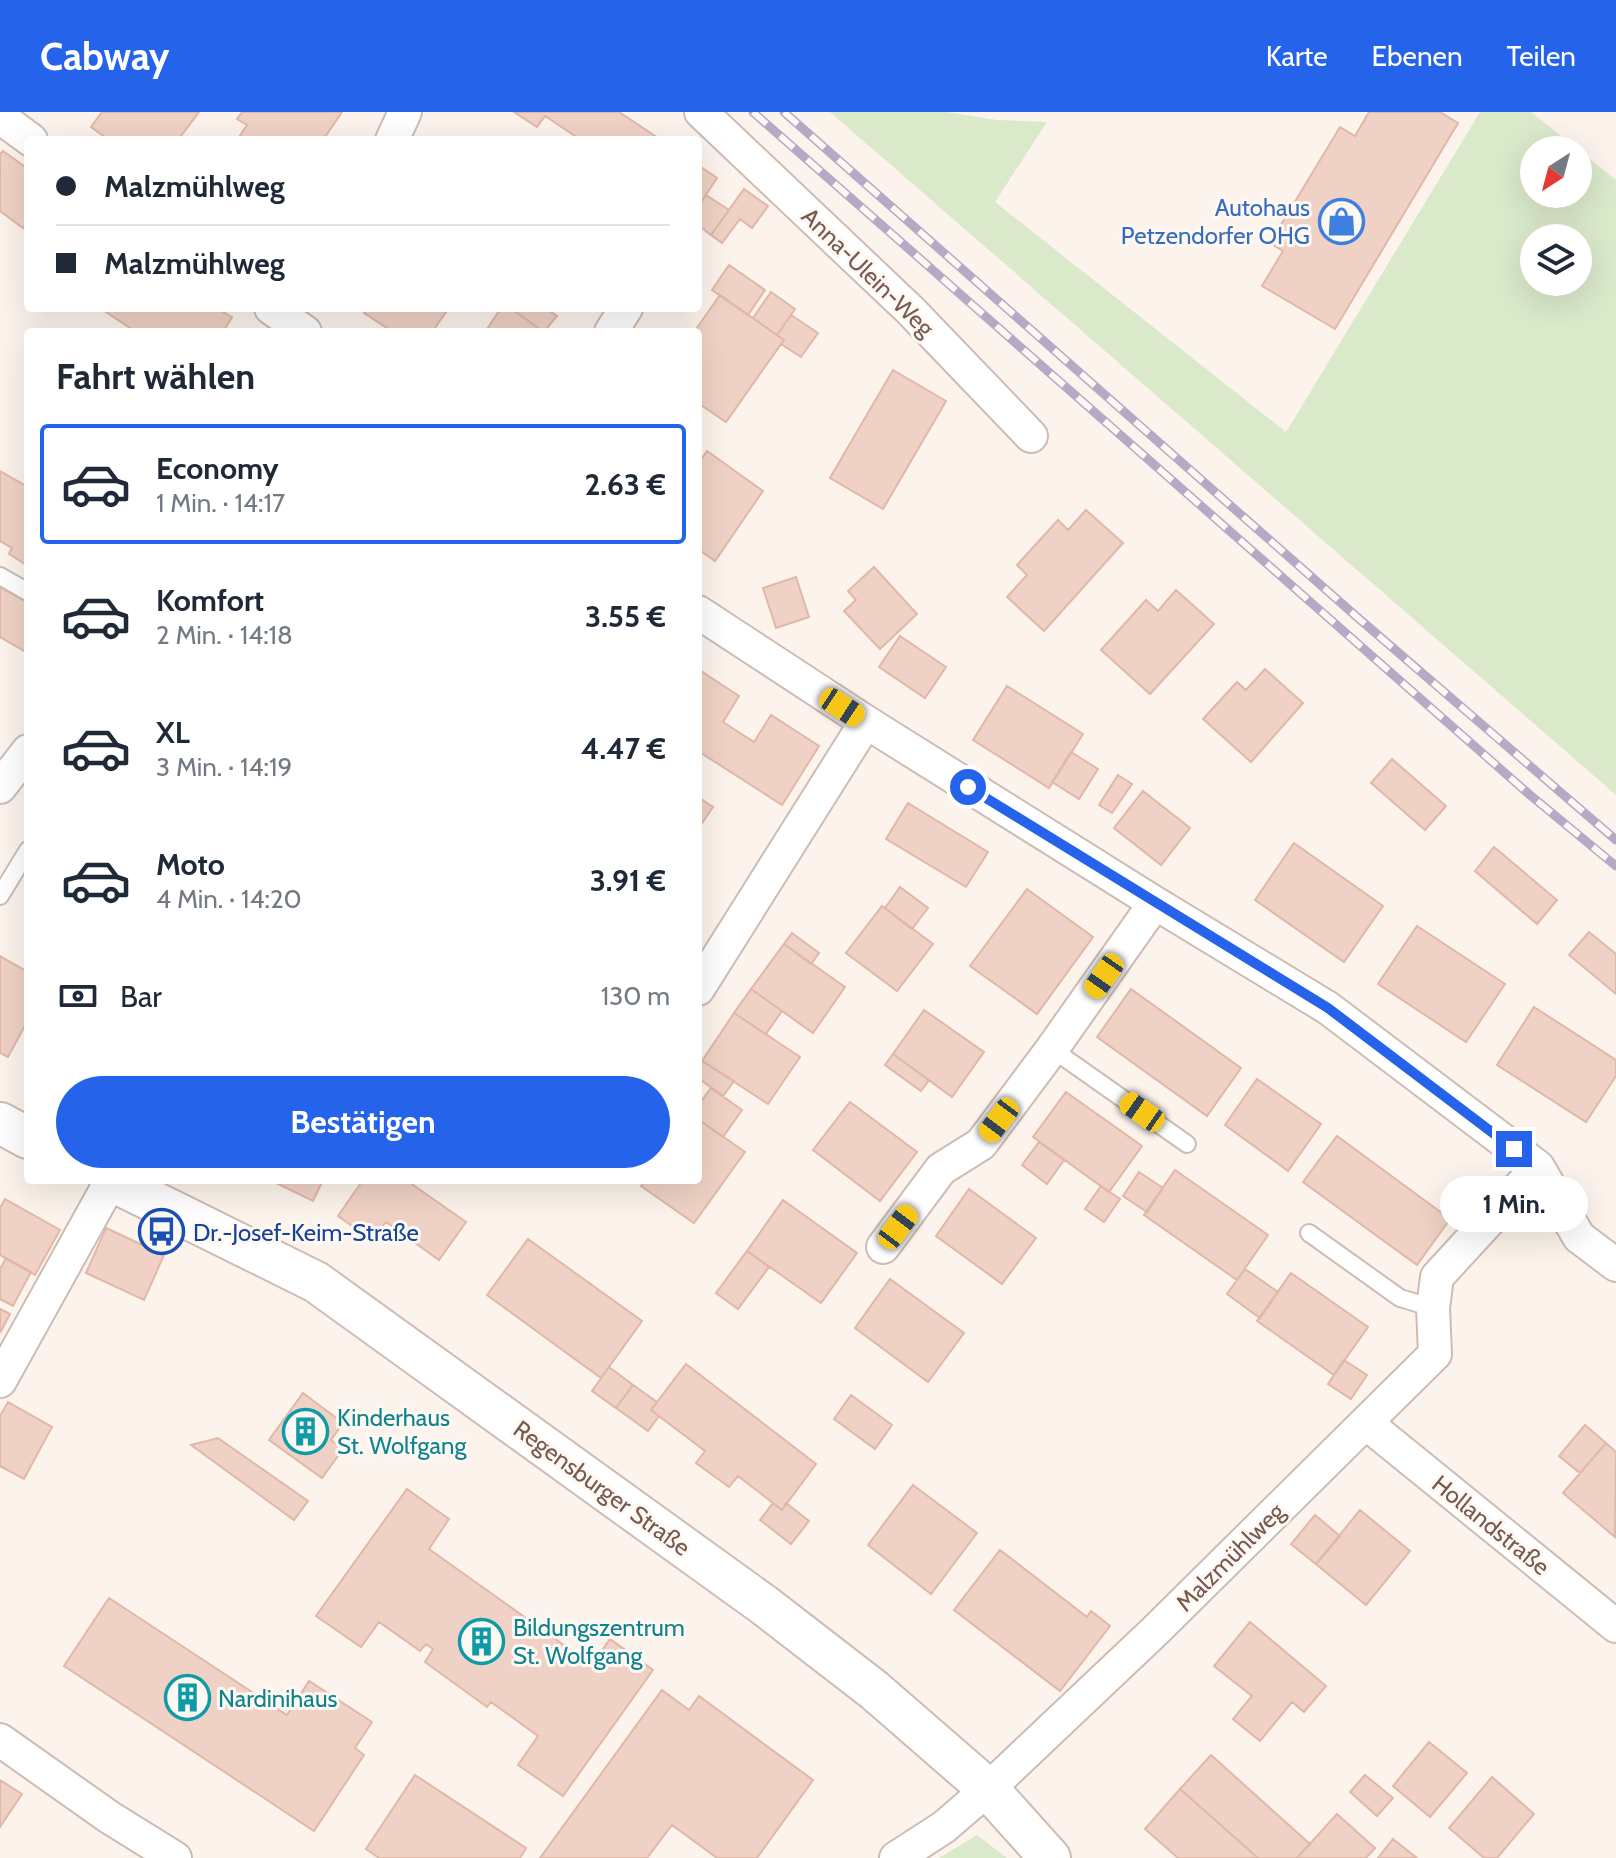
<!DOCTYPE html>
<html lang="de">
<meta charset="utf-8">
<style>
:root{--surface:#fff;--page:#f2f2f3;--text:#1f2937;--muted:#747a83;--line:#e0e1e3;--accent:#2563eb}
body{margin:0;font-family:Cabin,sans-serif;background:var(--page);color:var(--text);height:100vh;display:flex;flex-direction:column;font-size:30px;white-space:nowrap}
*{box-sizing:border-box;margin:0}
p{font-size:26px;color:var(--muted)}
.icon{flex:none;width:44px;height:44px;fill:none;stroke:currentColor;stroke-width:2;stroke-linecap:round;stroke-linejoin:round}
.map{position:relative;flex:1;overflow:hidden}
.details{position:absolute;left:24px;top:216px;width:678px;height:856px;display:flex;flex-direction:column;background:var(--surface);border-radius:8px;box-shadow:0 8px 32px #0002}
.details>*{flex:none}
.guide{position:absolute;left:24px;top:24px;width:678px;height:176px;border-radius:8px;box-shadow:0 8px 32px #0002;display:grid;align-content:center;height:176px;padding:0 32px;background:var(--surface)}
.needle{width:52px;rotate:216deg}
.buttons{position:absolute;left:1520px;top:24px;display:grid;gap:16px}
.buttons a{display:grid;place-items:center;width:72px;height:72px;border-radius:50%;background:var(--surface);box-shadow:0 8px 32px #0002;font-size:40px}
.end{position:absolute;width:36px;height:36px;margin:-18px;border:10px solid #2563eb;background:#fff;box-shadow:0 0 0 4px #fff}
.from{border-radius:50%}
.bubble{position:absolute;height:56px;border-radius:28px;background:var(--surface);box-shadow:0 8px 32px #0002;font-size:26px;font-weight:700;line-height:56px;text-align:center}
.car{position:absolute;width:24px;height:48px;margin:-24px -12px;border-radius:10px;box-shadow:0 0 6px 2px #0007;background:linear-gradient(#f5c518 24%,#345 0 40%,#f5c518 0 76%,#345 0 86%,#f5c518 0)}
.guide b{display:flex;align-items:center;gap:28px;height:76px;font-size:30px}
.guide b+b{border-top:2px solid var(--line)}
.guide i{width:20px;height:20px;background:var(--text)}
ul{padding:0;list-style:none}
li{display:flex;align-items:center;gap:24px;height:120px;margin:0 16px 12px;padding:0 16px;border:4px solid transparent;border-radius:8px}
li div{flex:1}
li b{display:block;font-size:30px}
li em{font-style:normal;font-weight:700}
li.current{border-color:var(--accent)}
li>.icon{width:72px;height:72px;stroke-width:1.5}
h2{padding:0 32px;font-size:36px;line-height:96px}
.pay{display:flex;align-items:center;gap:20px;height:88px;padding:0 32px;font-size:30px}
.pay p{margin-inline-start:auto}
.action{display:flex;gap:16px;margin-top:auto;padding:16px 32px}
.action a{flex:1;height:92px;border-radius:48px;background:var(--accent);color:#fff;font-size:32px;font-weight:700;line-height:92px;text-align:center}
header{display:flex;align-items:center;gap:48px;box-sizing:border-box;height:112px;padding:0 40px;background:var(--accent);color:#fff}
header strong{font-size:38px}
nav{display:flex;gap:44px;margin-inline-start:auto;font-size:28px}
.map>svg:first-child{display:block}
.green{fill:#dae9ca;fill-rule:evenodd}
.building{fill:#efd2c5;stroke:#e1b7a7;stroke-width:2}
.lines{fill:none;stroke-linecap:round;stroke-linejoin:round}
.service-casing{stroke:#cebcb2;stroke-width:20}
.minor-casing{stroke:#cebcb2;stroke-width:36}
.tertiary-casing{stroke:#cebcb2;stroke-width:44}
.service{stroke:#fff;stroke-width:16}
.minor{stroke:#fff;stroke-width:32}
.tertiary{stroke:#fff;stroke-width:40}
.rail-casing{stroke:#b6a9c6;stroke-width:9}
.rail{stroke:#fef8f3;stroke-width:6;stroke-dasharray:18;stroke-linecap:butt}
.route{stroke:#2563eb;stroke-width:10}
.labels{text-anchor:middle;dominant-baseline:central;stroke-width:6;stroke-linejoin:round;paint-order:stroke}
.shop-label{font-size:24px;fill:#366cbe;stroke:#fef8f3;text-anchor:end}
.street-label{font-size:24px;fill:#765a50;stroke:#fef8f3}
.transit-label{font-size:24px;fill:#164399;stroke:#fef8f3;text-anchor:start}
.culture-label{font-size:24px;fill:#0d838f;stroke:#fef8f3;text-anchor:start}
</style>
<header>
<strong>Cabway</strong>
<nav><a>Karte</a><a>Ebenen</a><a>Teilen</a></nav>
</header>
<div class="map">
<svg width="1616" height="1746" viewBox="0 0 1616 1746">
<rect width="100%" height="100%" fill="#fcf4ec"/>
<path class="green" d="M830,0H946L997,8L1047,10L995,90L1286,320L1480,0H1531L1616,68V683ZM1534,38H1578V82H1534ZM1534,126H1578V170H1534Z
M977,1723L1007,1746H939Z"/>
<path class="building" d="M102,0H199L178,28H109L91,15Z
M242,0H342L323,28H237L247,13L237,7Z
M514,0H619L661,28H581L545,4L537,15Z
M1369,0H1440L1458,11L1335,217L1262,174L1283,139L1270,131L1340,15L1355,24Z
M3,39L28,57V109L23,116L0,99V42Z
M698,53L717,66L698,95Z
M744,77L768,94L752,116L740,107L722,131L711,123Z
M706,83L729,98L711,123L698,113V95Z
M729,153L765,178L748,203L712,178Z
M771,180L795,197L777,223L753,206Z
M720,183L784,228L726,310L698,291V220H694Z
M100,196H216L232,205L223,220H136Z
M367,196H449L432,220H393L364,201Z
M501,196H510L544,220H485Z
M510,196H545L557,204L544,220Z
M791,203L818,221L801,245L781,232L784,228L777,223Z
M893,258L946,289L883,397L830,366Z
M707,339L763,379L715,449L698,437V352Z
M0,359L28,375V454L9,442L12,436L0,429Z
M1086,398L1123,431L1044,519L1007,485L1027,463L1017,453L1058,408L1068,418Z
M874,455L917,502L880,537L844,499L856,488L848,479Z
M796,465L809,505L776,516L763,476Z
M0,475L28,491V541L0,525Z
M1176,478L1214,512L1150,582L1101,538L1146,488L1158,499Z
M900,524L946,555L925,586L879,555Z
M698,557L739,584L723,610L754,630L771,603L819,634L782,693L698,639Z
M1265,557L1303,591L1251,650L1203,607L1237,570L1246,578Z
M1007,574L1083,622L1049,676L973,628Z
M1071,640L1098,657L1079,687L1052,670Z
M1392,647L1446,694L1425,718L1371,671Z
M1118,663L1132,672L1112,701L1099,693Z
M1143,679L1190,716L1161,753L1114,716Z
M698,685L713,695L698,717Z
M908,691L988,740L966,775L886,727Z
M1294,731L1383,794L1344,850L1255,788Z
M1494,735L1557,788L1537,812L1475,759Z
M900,775L928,796L912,817L885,796Z
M1027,777L1093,825L1037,902L970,854Z
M882,794L933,832L897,879L846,841Z
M1417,814L1505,872L1466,930L1378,872Z
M1589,820L1616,842V882L1569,843Z
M792,821L819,841L811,852L784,832Z
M784,832L845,875L813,921L751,877Z
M0,844L28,860V908L8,945L0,941Z
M751,877L782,899L766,922L734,901Z
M1131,877L1241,956L1207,1004L1097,925Z
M1534,895L1616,948V964L1586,1010L1497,953Z
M924,898L984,940L952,985L893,942Z
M734,901L800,945L768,992L702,949Z
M893,942L929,968L921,979L885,953Z
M702,949L734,969L723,984L698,966V955Z
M1257,967L1321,1012L1288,1059L1225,1013Z
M711,976L742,998L723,1025L698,1007V994Z
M1066,980L1142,1034L1109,1080L1033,1025Z
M850,990L917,1040L880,1089L813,1038Z
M698,1007L745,1040L694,1111L641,1074L645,1068H698Z
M1337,1024L1450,1107L1417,1153L1303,1070Z
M1039,1030L1064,1048L1047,1072L1022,1053Z
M1175,1058L1268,1123L1237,1168L1144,1103Z
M1139,1060L1163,1076L1147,1100L1123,1084Z
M270,1068H323L313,1089Z
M363,1068H406L466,1110L439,1148L386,1110L372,1128L338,1104Z
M1101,1074L1120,1087L1104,1110L1085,1097Z
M969,1077L1036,1126L1002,1172L936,1124Z
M5,1087L60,1118L35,1163L0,1143V1096Z
M783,1088L857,1141L821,1191L747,1139Z
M106,1116L164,1143L144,1188L86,1161Z
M528,1127L642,1209L601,1266L487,1183Z
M747,1139L769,1155L738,1197L716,1181Z
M6,1146L31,1160L13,1194L0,1187V1157Z
M1245,1157L1278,1180L1260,1206L1227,1182Z
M1291,1161L1368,1215L1334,1263L1257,1209Z
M890,1167L964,1221L928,1270L855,1216Z
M0,1197L10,1202L0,1221Z
M1344,1248L1367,1263L1351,1287L1328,1272Z
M686,1252L816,1352L782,1398L738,1364L729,1375L696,1351L705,1339L651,1298Z
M609,1255L633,1273L616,1296L592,1279Z
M633,1273L657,1290L651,1298L659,1304L648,1319L616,1296Z
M303,1281L343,1311L331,1328L343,1337L322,1366L269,1328Z
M851,1283L892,1313L875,1337L834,1307Z
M8,1290L52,1315L24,1367L0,1354V1304Z
M1585,1313L1606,1331L1580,1361L1559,1344Z
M218,1326L308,1389L294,1408L191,1333Z
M1606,1331L1616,1340L1615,1425L1563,1381Z
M913,1373L977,1421L931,1482L868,1433Z
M407,1377L449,1407L429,1437L592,1553L610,1527L653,1558L563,1684L518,1653L538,1624L491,1590L487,1595L425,1550L433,1537L426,1532L420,1539L379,1510L361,1535L316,1504Z
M773,1391L782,1398L786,1391L809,1409L791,1432L760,1408Z
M1360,1398L1410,1439L1366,1493L1316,1452Z
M1315,1403L1340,1424L1316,1452L1291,1432Z
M1000,1438L1087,1505L1091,1499L1110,1514L1060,1579L954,1498Z
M109,1486L287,1603L309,1569L372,1610L355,1636L364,1643L314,1719L64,1554Z
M1250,1510L1326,1574L1304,1600L1292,1590L1260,1629L1233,1607L1252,1584L1214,1554Z
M662,1578L689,1598L699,1584L813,1668L757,1746H717L672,1713L647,1746H540Z
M1429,1630L1467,1661L1430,1705L1393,1674Z
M1211,1643L1310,1732L1297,1746H1258L1180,1677Z
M415,1663L526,1736L520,1746H379L366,1737Z
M1365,1663L1393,1686L1377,1704L1350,1680Z
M1492,1665L1534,1702L1497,1746H1484L1449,1716Z
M0,1668L22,1682L0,1715Z
M1180,1677L1258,1746H1178L1145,1717Z
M1337,1702L1375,1736L1366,1746H1297Z
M1393,1727L1417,1746H1378Z"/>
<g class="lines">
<defs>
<path id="service" d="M0,464L28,480
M0,784L28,738
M1052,937L1187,1032
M1309,1121L1400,1186L1433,1196"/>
<path id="minor" d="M701,0L911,199L1031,324
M0,5L31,28
M392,28L405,0
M271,196L305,220
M611,220L626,196
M698,500L866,610L1155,791L1328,896L1538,1055L1437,1165L1433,1196L1435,1242L1155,1519L988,1677L944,1715L896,1746
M0,675L28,639
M698,877L866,610
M1538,1055L1579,1125L1616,1153
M883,1135L941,1057L981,1032L1052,937L1155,791
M0,1269L111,1069
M1366,1311L1616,1514
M0,1628L109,1705L175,1746"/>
<path id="tertiary" d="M0,1011L28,1026
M110,1068L316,1170L764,1493L874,1578L988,1677L1050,1746"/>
</defs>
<use href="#service" class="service-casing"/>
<use href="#minor" class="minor-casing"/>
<use href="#tertiary" class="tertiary-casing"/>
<use href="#service" class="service"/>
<use href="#minor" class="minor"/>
<use href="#tertiary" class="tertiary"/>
<defs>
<path id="rail" d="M753,0L1530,683L1616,754
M784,0L1357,505L1616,728"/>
</defs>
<use href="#rail" class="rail-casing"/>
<use href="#rail" class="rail"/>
</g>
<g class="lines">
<path class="route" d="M968,675L1328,896L1514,1037"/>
</g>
<defs>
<symbol id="shop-ring" viewBox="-11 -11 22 22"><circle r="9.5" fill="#fef8f3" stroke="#3f7fe0" stroke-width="1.5"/><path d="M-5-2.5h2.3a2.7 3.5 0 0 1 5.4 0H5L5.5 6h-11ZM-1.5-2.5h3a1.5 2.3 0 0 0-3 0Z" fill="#3f7fe0"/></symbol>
<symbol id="bus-ring" viewBox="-11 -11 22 22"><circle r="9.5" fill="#fef8f3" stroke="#1a4fb4" stroke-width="1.5"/><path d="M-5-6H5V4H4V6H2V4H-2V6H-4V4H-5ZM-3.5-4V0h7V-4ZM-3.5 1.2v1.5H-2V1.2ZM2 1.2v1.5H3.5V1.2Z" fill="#1a4fb4"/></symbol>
<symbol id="building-ring" viewBox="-11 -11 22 22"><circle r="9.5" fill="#fef8f3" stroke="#0f9aa8" stroke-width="1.5"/><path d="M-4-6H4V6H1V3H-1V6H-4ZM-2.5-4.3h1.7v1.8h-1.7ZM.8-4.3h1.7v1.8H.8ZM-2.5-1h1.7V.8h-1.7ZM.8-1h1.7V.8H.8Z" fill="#0f9aa8"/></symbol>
</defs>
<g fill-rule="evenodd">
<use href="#shop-ring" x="1316" y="84" width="51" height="51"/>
<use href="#bus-ring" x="136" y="1094" width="51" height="51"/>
<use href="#building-ring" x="280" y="1294" width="51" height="51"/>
<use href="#building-ring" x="456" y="1504" width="51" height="51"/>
<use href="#building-ring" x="162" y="1560" width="51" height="51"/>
</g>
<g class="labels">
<g class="shop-label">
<text x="1310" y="95">Autohaus<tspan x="1310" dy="28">Petzendorfer OHG</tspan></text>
</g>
<g class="street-label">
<text transform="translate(868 160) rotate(44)">Anna-Ulein-Weg</text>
<text transform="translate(602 1376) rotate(36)">Regensburger Straße</text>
<text transform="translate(1491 1413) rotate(39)">Hollandstraße</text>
<text transform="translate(1230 1445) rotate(-45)">Malzmühlweg</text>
</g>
<g class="transit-label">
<text x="193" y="1120">Dr.-Josef-Keim-Straße</text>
</g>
<g class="culture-label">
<text x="337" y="1305">Kinderhaus<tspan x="337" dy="28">St. Wolfgang</tspan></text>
<text x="513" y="1515">Bildungszentrum<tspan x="513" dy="28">St. Wolfgang</tspan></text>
<text x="218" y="1586">Nardinihaus</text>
</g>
</g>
</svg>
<div class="buttons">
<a><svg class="needle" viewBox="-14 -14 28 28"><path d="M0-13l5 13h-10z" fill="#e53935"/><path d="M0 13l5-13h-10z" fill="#747a83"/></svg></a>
<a><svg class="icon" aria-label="layers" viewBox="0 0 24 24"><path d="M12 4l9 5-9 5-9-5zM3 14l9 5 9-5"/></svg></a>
</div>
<i class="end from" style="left:968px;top:675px"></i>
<i class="end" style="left:1514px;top:1037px"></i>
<div class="bubble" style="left:1440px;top:1064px;width:148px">1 Min.</div>
<i class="car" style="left:842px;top:595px;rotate:123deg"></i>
<i class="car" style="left:1104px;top:864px;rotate:215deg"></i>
<i class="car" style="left:1142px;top:1000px;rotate:305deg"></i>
<i class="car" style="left:999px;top:1008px;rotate:217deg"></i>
<i class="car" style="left:898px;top:1115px;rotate:37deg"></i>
<div class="guide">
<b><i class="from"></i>Malzmühlweg</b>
<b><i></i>Malzmühlweg</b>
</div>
<section class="details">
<h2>Fahrt wählen</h2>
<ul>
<li class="current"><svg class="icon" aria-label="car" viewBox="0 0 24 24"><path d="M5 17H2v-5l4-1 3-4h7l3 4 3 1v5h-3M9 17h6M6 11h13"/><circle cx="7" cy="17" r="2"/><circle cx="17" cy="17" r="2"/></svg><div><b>Economy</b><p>1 Min. · 14:17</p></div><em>2.63 €</em></li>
<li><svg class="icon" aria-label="car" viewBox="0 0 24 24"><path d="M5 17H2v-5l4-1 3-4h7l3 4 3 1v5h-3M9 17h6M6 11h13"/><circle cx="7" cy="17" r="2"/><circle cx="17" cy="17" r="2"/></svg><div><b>Komfort</b><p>2 Min. · 14:18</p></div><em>3.55 €</em></li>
<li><svg class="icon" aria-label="car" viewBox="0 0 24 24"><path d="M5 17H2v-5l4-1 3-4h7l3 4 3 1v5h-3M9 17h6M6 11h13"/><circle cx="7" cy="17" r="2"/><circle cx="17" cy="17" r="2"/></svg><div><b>XL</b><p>3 Min. · 14:19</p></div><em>4.47 €</em></li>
<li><svg class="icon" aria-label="car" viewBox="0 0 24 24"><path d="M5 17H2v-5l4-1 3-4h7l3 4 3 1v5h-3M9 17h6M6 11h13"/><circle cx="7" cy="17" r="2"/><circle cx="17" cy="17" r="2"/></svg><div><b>Moto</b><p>4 Min. · 14:20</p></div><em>3.91 €</em></li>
</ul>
<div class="pay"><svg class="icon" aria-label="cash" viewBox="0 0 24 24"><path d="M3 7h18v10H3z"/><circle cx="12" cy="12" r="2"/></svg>Bar<p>130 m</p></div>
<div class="action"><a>Bestätigen</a></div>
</section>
</div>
